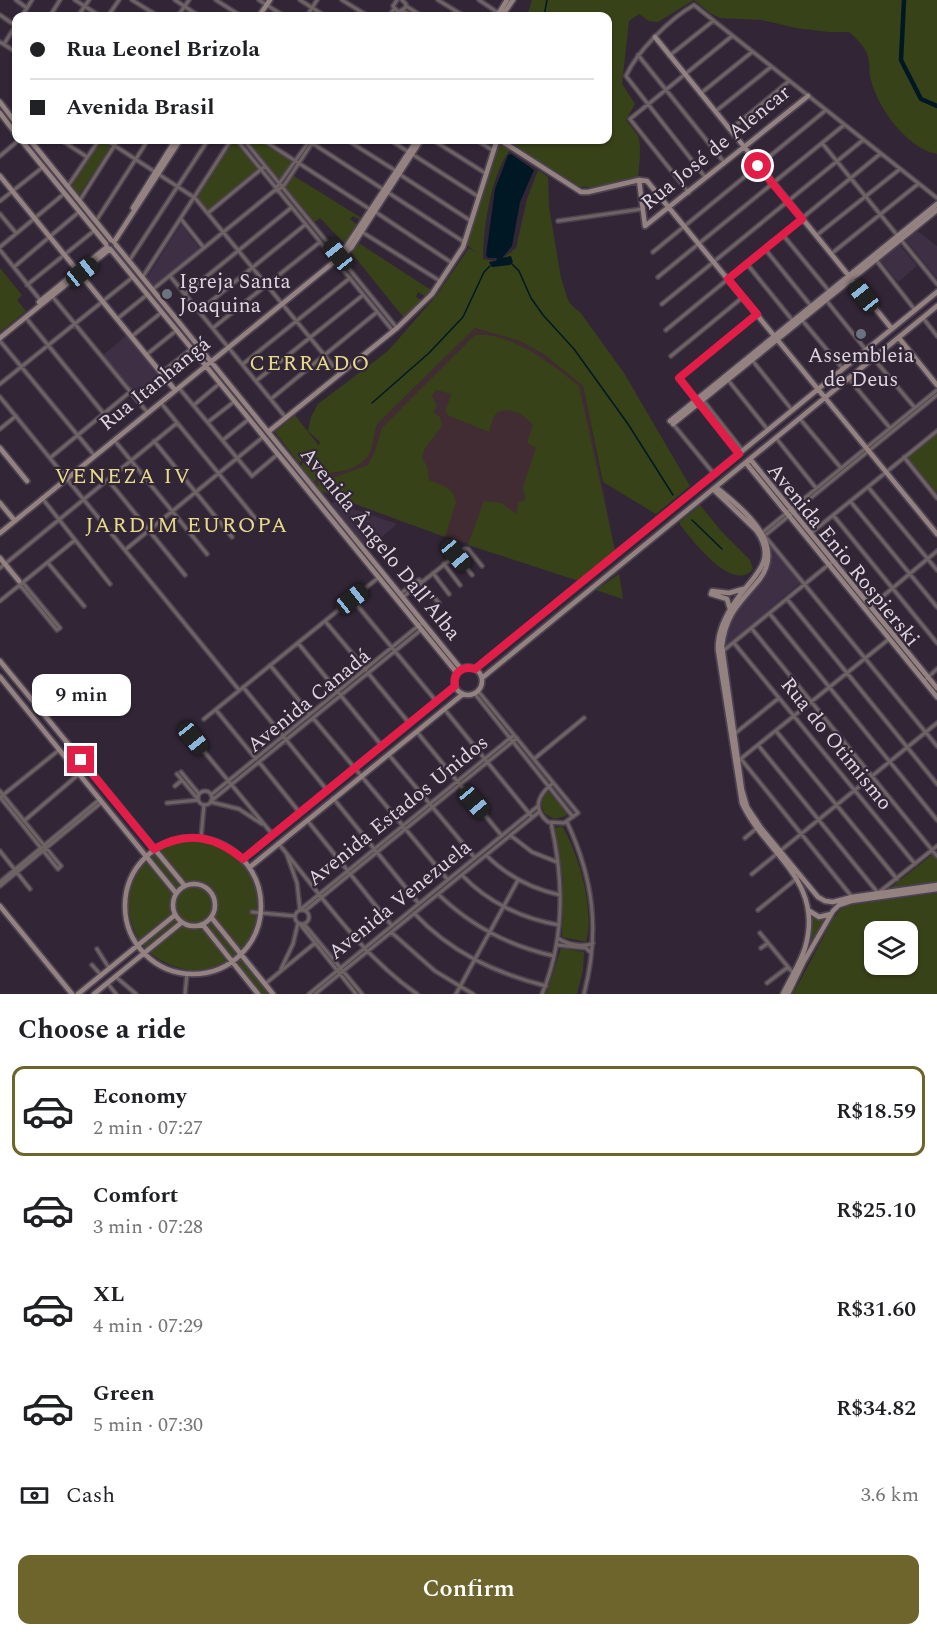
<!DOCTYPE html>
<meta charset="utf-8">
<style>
:root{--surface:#fff;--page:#f6f6f6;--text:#202124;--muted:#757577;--line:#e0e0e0;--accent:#6e652d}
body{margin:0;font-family:Spectral,serif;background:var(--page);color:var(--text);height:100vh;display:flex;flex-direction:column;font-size:22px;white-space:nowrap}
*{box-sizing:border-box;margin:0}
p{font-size:20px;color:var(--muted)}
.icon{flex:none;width:33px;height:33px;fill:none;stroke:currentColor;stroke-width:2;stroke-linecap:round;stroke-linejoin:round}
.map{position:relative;height:994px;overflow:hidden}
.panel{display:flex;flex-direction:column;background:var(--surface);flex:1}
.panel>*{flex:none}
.guide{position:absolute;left:12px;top:12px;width:600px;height:132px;border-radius:12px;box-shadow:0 2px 4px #0004;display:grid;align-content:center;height:132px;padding:0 18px;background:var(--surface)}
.tools{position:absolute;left:864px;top:921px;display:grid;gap:12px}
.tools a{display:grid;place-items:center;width:54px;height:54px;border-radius:12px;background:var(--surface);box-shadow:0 2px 4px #0004;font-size:30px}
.end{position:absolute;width:27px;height:27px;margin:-14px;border:8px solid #e11d48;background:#fff;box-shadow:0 0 0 3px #fff}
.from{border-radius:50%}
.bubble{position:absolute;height:42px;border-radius:12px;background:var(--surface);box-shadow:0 2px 4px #0004;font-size:20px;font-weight:600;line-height:42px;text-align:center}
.car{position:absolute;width:18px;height:36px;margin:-18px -9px;border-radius:8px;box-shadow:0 0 4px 2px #0007;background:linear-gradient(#222 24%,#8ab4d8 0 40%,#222 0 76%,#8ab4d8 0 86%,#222 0)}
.guide b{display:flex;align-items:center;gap:21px;height:57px;font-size:22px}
.guide b+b{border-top:2px solid var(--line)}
.guide i{width:15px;height:15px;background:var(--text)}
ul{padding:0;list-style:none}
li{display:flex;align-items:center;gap:18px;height:90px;margin:0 12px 9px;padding:0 6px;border:3px solid transparent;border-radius:12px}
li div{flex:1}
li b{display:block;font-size:22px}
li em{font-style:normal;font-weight:600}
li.selected{border-color:var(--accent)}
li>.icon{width:54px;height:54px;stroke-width:1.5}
h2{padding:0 18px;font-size:27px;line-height:72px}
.pay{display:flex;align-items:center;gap:15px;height:66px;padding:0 18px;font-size:22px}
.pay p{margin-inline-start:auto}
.primary-button{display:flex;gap:12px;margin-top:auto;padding:12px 18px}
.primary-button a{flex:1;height:69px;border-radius:12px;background:var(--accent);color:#fff;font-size:24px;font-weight:600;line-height:69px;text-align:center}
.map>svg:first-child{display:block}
.industrial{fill:#402c32}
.built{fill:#3e2f44}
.green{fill:#384218;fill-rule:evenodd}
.water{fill:#001823}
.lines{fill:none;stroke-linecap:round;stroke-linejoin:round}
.stream{stroke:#001823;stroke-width:1.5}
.river{stroke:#001823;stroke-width:4.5}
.street-casing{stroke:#4d4251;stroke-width:6}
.secondary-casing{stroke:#4d4251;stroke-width:8}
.street{stroke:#6e6362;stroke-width:3}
.secondary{stroke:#938280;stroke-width:4.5}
.route{stroke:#e11d48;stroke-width:8}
.worship-dot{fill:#6b7280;stroke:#322636;stroke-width:2}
.labels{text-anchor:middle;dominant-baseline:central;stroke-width:4.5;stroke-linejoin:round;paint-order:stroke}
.street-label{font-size:21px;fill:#ddd5df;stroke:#322636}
.poi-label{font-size:21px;fill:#ddd5df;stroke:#322636;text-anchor:start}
.neighbourhood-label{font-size:22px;letter-spacing:1.5px;fill:#e8da8c;stroke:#322636}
</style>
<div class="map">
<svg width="937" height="994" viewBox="0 0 937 994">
<rect width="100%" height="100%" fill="#322636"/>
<path class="industrial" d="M475,328L520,341L545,355L583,386L615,551L579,581L397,520L318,490L313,484L319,475L342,472L378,423Z"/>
<path class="built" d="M181,224L200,249L152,288L146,279Z
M916,230L937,246V278L905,239Z
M899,244L917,266L898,282L880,260Z
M127,335L163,379L139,399L103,355Z
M333,502L397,524L368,549L332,504Z
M770,545L800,583L725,646L727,631L740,605L761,583L768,573L771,564Z"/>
<path class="green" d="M532,0H937V154C906,148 876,106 870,76C869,72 870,67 869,62C868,49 859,41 849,32H829L796,28L762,20L720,18L710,13L694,0L658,22L649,21L639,14L629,21L622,84L635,104L626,120C630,125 635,131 638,136C642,145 639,167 638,177L592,187H580L506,140H608V16H527Z
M101,140L111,147L78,197L71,187Z
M232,140H234L259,170L208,211L197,197Z
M246,140H260L294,162L281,181Z
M499,144L510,150C491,174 483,229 483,259L495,261L489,262L492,267L512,264L510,256L502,259L516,248L527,199L538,170L548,177L549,207L561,278L568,300L573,307L580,312L624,373L690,486L656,514L603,482L583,386L545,355L520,341L475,328L378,423C374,431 374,438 372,447C366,470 339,472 319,475L313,484L300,468L306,458L319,447L299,463L275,432L295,415L319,446L320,442L308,431L311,417L318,404L388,351L436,296L469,248L478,254L467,245Z
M294,176L363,219L362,221L353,216L350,219L358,226L346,245L320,218L315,222L285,187Z
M357,242L431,290L426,297L418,292L416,297L423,301L404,318L350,251Z
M0,268L22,295L17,300L26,311L0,332Z
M475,335C511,332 552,364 579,386L615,551L579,581L468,545L484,501L501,503L517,514L518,503L525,500L523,487L536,448L527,443L533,425C526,416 508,405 497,413C492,417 491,427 489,432L447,415L446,410L451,394L436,390L432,396L437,406L433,412L440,417L442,426L425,448L422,458L427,466L429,480C441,485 454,487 456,502L445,537L318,490V483L321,478L336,477L368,465L375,451L382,428Z
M937,433V493L907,458Z
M700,505L722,532L750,560L753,569C732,594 693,540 680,525V522Z
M619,574L623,599L596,590Z
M546,792H549L567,813L566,816L554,819L544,813L541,803Z
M562,826C579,854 595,910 586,942L562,937L563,880L554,828Z
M197,839C254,847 279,906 242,951L211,913C187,943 156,902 189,886L159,850L174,842Z
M155,853L181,886L177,889L151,856Z
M933,854L937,859V882L889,889Z
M147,860L174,893L171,902L172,913L139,940C124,914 125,883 147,860Z
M937,893V994H793L833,919L841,909L849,905ZM874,932H908V964H874Z
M810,914L818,919L827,918L803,958Z
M174,917L179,922L146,948L142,944Z
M211,921L237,954L232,958L206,926Z
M183,925L191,928L202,927L229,961C202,977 172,971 149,952Z
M561,948L584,952L583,970L577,994H546Z
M241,959L270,994H261L236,963Z"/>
<path class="water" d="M511,154L534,170L520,202L512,246L502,258L511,256L513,262L510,265L492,267L489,262L496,261L497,258H488L486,255L495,189L508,155Z"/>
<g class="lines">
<path class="stream" d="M544,16L547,0
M512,264L519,271L531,298L543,315L574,349L628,424L673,495
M372,403L429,353L463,317L484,272L490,266
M692,520L722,549"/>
<path class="river" d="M904,0L901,60L921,99L937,106"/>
<defs>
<path id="street" d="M16,0L27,8
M75,0L100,16
M132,0L158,16
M175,0L199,16
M216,0L241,16
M259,0L284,16
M300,0L325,16
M342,0L368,16
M397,0L393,6L398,12L405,8L406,4L402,0
M438,0L464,16
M479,0L500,14
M406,6L422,16
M403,11L411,16
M0,15L16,26
M22,16L32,0
M50,16L60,0
M78,16L89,0
M108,16L119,0
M178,16L189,0
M307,16L317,0
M389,16L394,9
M0,42L16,52
M4,44L16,25
M638,55L724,162
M669,56L713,21
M700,94L752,52
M716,111L771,67
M731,129L789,81
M61,140L87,157
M106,140L195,198L340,374
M237,140L393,331
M244,140L397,328
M263,140L371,210
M347,140L396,171
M390,140L479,197
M433,140L485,173
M476,140L494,151
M312,143L464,242
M822,143L937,284
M0,156L19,140
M399,174L471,221
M705,177L626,76C637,51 671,18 694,5L937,198
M68,186L99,140
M277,191L285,184L314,140
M689,193L630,119L732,36
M80,200L118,140
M0,201L43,167
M374,211L452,263
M208,213L265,166
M0,214L16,233
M181,219L204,248
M96,221L148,140
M558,221L642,209
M362,232L440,281
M783,235L829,291
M817,235L900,169
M0,247L65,193
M765,249L811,306
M0,250L41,301
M653,252L826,110
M831,254L918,184
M876,260L915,310
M129,261L208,140
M747,264L793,321
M14,267L80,211
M170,276L286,418
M658,277L844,125
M142,278L231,140
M27,285L95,230
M152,290L274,191L310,140
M185,294L292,207
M52,296L147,412
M826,300L866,350
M662,304L863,140
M199,311L306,224
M26,318L104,414
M923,318L937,336
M117,319L148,294
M802,320L843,369
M213,328L320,242
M666,330L880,154
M131,337L162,312
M0,341L94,455
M146,355L177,330
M671,356L743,297
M874,359L915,408
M752,360L792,410
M243,364L350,278
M161,373L191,349
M849,379L890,428
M728,380L768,430
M256,381L363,295
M0,384L133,277
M179,388L252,476L278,454
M0,397L239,690
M271,399L377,312
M703,400L743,451
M161,403L255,518
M194,405L220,383
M800,419L841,468
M208,422L235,401
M673,424L714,474
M0,429L16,416
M776,438L816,488
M223,440L249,419
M115,441L207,554
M154,441L232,537
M738,453L679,378L757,314
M904,457L937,498
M50,458L130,392
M108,480L185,575
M868,487L937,570
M42,498L110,584
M850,501L937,607
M833,515L937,643
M762,533L937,390
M811,533L937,431
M764,535L937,746
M763,537L937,395
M125,550L263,437
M456,555L472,575
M48,563L84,606
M444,564L460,585
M0,568L177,423
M433,573L449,594
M19,581L23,583L60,628L57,630L20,585Z
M400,594L419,580L439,603
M403,597L464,549H468L482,566
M352,599L436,701
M787,599L937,784
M0,601L75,540
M870,607L937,551
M770,614L937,820
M325,621L366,670
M752,629L937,856
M298,643L382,746
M734,643L915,864
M723,651L833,561
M270,665L310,714
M368,673L409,723
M924,681L937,669
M243,687L327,790
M478,691L578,813L564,823L548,822C531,808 539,794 553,783
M475,694L573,817
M216,710L256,759
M445,710L532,817
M313,718L448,880
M204,719L378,578
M776,731L897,879
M417,732L502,836
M733,735L779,698
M193,738L273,835
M758,745L878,893L937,846
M389,755L475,858
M534,759L584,718
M741,759L852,897
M738,761L889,639
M259,762L300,813
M181,772L199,794
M177,774L197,798
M175,786L182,780
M198 798a7 7 0 1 1 14 0a7 7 0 1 1-14 0Z
M0,791L3,795C22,818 41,842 61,866L58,869L0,797L3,795L59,750
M211,795L423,622
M333,798L419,904
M211,801L422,629
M211,802L239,809L262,824
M167,803L198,800
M307,820L392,926
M24,821L79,774
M567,822C594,880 600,932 584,994
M510,835L532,852L557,862
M201,838L204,805
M745,838L757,828
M278,843C321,895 361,955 417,994
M0,851L30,889
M287,855L297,883L300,910
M486,855C506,875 532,889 560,895
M752,874L937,723
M462,875C487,902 523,919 559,925
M0,882L100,799
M0,886L102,802
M438,894C472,927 509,946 554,956
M295 917a7 7 0 1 1 14 0a7 7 0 1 1-14 0Z
M300,910L514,735
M306,910L517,738
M758,910L801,875
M252,912L295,916
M414,913C450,952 495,973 546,986
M300,924L356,994
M304,924L362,994
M391,932L435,971L473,994
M760,933L793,973
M558,938C565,944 585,948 593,943
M558,945L586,948L591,953
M761,948L768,943
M97,949L109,968
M92,965L101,975
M281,969L293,944L298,923
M116,977L136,994
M767,983L788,967
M108,984L116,994
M265,984L315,943
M185,994L187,974
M309,994L538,806
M315,994L539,812
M456,994L518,880
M542,994C565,939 564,880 551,823"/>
<path id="secondary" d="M259,16L270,0
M497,16L507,0
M502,16L513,0
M655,37L892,329
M0,102L16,123
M0,113L16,134
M21,140L106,244
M30,140L111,240
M500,140L581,192H588L639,180L647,181L937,534
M0,176L175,390
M639,180L645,226L808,96
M133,208L173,144
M114,242L180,140
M116,245L461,669
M111,250L457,673
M344,250L417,140
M39,302L107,247
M0,338L110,249
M899,338L937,385
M670,421L937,204
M673,424L937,210
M268,432L397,328L432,294L463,247L497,140
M0,448L27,481
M750,459L937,688
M746,463L937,697
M716,487C741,508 788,543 759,580C740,603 726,613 722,646L742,790L747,807L761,828L818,897L825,901L833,902L852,897L937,885
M713,489L756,530C779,561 752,577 737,599C727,613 717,632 718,650L742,803C766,855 825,880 805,948C800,964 790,979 783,994
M0,503L15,521
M0,533L351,248L421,140
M0,558L19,581
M730,609L727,599L711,594L712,591L729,593L743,589
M0,661L185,886
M454 681a14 14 0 1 1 28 0a14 14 0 1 1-28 0Z
M475,669L937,292
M0,677L176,893
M482,678L937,306
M125 906a68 68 0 1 1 136 0a68 68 0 1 1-136 0Z
M243,859L455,686
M250,867L463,694
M173 905a21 21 0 1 1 42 0a21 21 0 1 1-42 0Z
M0,906L72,994
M808,910L819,917L831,914
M211,917L273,994
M203,925L258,994
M78,994L175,915
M94,994L181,923
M788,994L803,963L833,911L839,905L851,901L937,889"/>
</defs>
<use href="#street" class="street-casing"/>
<use href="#secondary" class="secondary-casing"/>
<use href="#street" class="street"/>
<use href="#secondary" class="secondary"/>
</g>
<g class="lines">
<path class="route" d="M81,760L154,849C187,830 215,836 243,859L455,686C453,673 462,665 475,669L739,454L679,378L757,314L728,279L802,219L758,166"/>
</g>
<g class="worship-dot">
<circle cx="167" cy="294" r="6"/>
<circle cx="861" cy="334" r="6"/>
</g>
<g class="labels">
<g class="street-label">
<text transform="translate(716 148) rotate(-39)">Rua José de Alencar</text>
<text transform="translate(155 384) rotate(-39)">Rua Itanhangá</text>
<text transform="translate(380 544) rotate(51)">Avenida Ângelo Dall'Alba</text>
<text transform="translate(843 555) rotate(51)">Avenida Enio Rospierski</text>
<text transform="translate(309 701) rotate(-39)">Avenida Canadá</text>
<text transform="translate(836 744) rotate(51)">Rua do Otimismo</text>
<text transform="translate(398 811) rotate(-39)">Avenida Estados Unidos</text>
<text transform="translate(400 900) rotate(-39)">Avenida Venezuela</text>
</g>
<g class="poi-label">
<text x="179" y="282">Igreja Santa<tspan x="179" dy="24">Joaquina</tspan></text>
<text x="861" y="356" text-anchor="middle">Assembleia<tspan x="861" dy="24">de Deus</tspan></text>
</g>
<g class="neighbourhood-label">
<text x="310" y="363">CERRADO</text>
<text x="123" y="476">VENEZA IV</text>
<text x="187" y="525">JARDIM EUROPA</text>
</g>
</g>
</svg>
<div class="tools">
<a><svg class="icon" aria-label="layers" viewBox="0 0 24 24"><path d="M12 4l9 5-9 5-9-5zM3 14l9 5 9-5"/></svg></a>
</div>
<i class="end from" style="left:758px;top:166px"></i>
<i class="end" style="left:81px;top:760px"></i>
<div class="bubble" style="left:32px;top:674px;width:99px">9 min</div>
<i class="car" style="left:338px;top:255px;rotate:321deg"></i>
<i class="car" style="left:82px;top:272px;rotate:51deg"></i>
<i class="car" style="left:864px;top:296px;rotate:321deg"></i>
<i class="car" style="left:456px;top:555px;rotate:140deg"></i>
<i class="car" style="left:352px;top:599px;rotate:51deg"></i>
<i class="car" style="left:193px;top:738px;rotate:141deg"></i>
<i class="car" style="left:474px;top:802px;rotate:140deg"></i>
<div class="guide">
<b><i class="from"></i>Rua Leonel Brizola</b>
<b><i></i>Avenida Brasil</b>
</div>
</div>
<section class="panel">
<h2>Choose a ride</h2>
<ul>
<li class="selected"><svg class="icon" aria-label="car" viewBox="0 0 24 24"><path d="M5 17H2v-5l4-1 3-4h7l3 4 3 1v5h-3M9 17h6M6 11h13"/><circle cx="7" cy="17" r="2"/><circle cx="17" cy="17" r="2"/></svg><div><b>Economy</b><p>2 min · 07:27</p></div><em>R$18.59</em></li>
<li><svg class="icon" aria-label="car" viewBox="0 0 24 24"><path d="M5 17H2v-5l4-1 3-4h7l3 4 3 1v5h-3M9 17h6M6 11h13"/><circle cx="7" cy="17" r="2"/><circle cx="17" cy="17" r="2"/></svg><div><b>Comfort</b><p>3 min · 07:28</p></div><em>R$25.10</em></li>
<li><svg class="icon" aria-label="car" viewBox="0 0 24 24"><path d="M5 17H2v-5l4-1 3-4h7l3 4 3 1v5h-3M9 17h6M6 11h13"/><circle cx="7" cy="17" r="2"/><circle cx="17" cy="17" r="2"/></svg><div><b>XL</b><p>4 min · 07:29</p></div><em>R$31.60</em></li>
<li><svg class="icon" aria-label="car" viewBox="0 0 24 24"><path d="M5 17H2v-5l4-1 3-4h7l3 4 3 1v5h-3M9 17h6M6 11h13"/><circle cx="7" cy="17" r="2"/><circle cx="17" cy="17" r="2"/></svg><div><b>Green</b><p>5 min · 07:30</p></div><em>R$34.82</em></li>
</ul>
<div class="pay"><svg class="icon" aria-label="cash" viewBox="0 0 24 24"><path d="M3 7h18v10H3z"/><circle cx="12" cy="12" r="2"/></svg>Cash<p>3.6 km</p></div>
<div class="primary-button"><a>Confirm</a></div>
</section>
